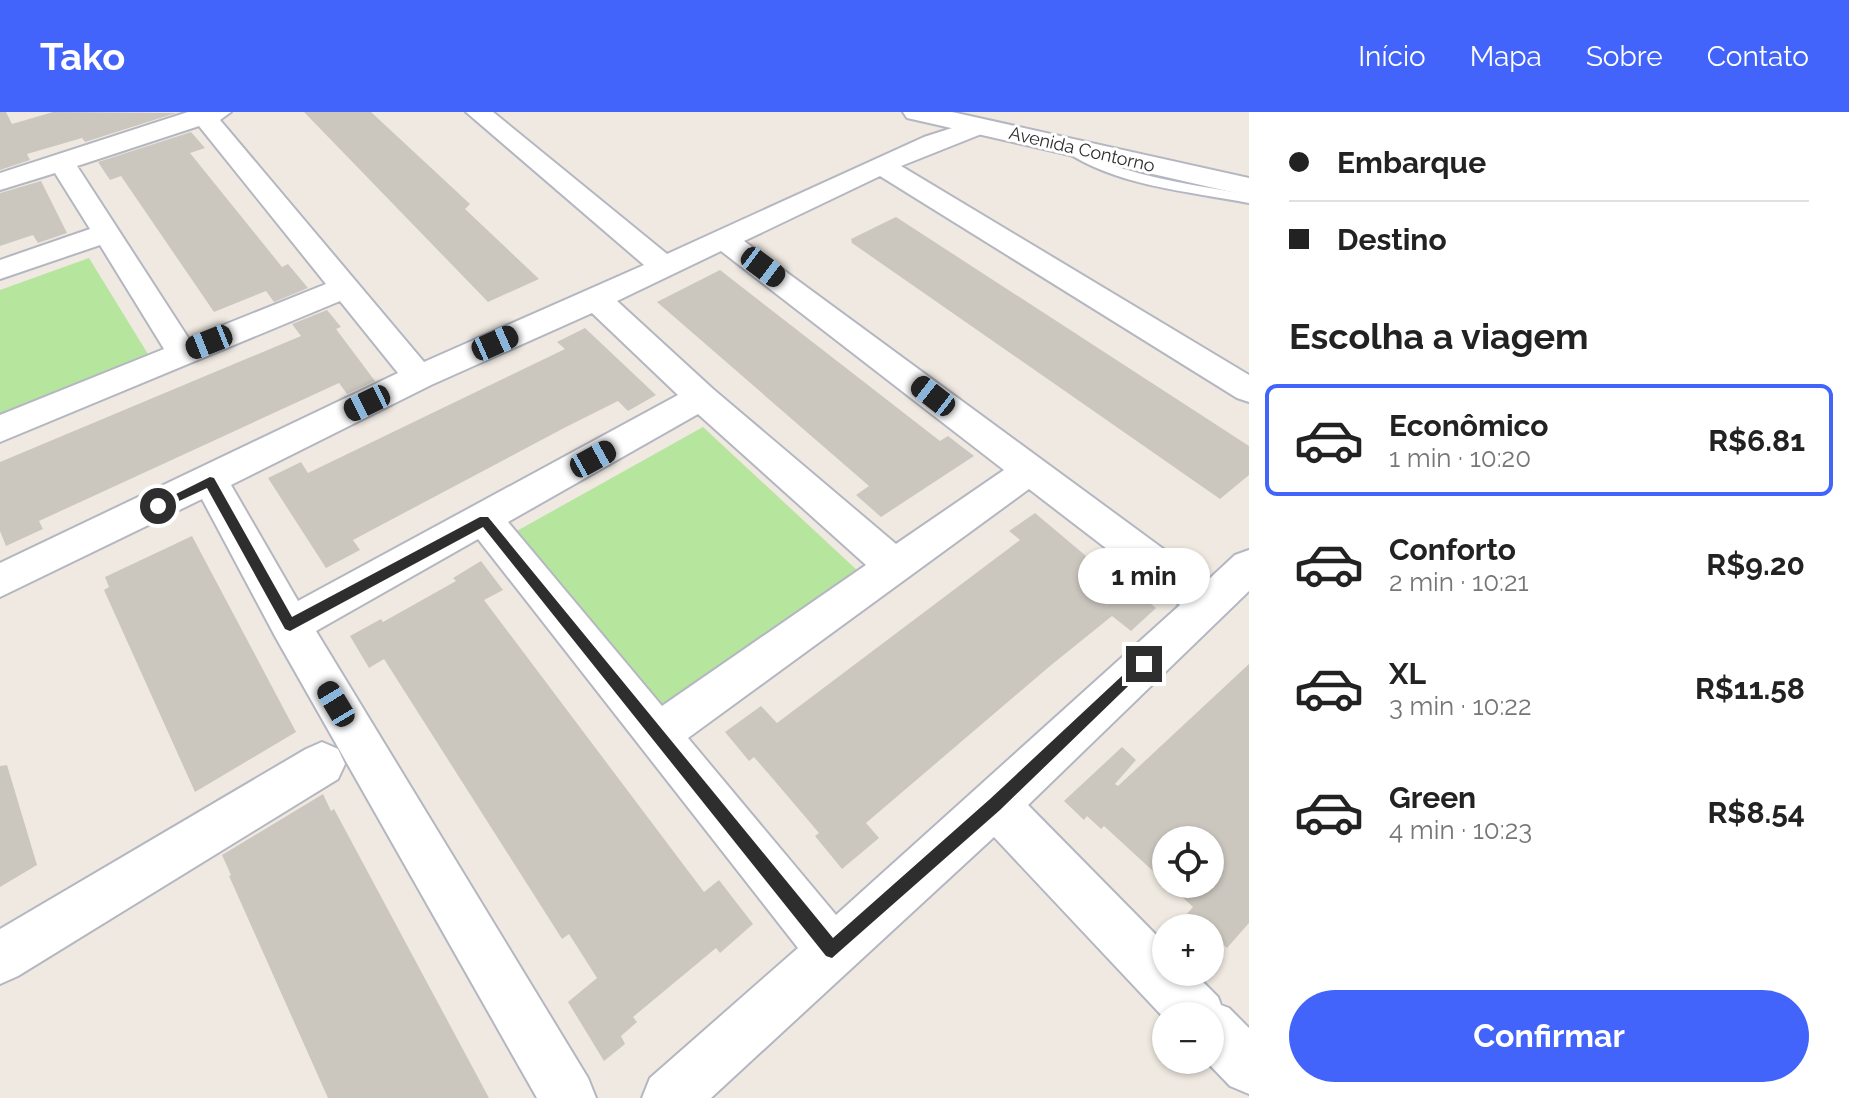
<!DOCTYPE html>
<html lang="pt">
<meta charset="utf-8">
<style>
:root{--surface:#fff;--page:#f2f2f2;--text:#222;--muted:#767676;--line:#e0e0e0;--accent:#4264fb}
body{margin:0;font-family:Raleway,sans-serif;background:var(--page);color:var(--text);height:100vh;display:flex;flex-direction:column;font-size:30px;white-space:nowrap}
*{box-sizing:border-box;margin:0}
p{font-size:26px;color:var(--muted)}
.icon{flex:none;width:44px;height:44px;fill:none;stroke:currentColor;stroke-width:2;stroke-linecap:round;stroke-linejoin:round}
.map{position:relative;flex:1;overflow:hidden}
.panel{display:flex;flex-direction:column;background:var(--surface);width:600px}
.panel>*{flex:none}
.banner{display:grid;align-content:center;height:176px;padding:0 40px;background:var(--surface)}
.controls{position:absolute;left:1152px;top:714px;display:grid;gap:16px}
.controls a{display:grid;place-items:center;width:72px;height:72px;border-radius:50%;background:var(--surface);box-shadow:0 2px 6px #0004;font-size:40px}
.end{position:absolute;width:36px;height:36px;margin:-18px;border:10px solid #2e2e2e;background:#fff;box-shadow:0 0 0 4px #fff}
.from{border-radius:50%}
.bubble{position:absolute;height:56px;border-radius:28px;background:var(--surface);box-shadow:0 2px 6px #0004;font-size:26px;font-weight:700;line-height:56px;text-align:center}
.car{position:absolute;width:24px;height:48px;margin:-24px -12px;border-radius:10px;box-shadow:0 0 6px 2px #0007;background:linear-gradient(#222 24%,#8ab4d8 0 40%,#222 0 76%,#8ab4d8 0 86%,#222 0)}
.banner b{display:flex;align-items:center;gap:28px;height:76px;font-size:30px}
.banner b+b{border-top:2px solid var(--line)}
.banner i{width:20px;height:20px;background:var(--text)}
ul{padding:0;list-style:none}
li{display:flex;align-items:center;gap:24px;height:112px;margin:0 16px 12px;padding:0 24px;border:4px solid transparent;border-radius:12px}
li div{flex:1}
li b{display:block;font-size:30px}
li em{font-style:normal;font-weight:700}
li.on{border-color:var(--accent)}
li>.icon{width:72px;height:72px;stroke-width:1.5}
h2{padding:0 40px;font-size:36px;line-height:96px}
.cta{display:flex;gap:16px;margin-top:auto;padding:16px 40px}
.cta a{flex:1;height:92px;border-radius:48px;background:var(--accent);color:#fff;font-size:32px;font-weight:700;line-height:92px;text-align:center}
header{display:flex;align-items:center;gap:48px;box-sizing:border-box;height:112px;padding:0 40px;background:var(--accent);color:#fff}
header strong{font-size:38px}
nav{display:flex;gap:44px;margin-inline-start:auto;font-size:28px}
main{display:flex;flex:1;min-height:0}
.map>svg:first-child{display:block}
.green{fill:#b6e59e}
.building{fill:#cbc7bf}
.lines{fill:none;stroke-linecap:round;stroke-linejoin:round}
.lane-casing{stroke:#b4b7c1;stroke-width:4}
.street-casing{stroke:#b4b7c1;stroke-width:4}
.secondary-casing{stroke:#b4b7c1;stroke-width:4}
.lane{fill:#fff;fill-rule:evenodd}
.street{fill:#fff;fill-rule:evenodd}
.secondary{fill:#fff;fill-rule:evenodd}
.route{fill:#2e2e2e}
.labels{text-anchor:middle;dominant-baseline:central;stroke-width:6;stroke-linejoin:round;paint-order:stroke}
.far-street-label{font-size:18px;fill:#2e2e2e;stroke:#fff}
</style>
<header>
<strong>Tako</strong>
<nav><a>Início</a><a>Mapa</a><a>Sobre</a><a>Contato</a></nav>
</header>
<main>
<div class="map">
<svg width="1249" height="986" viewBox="0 0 1249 986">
<rect width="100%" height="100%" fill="#efe9e1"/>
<path class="green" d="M89,146L151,247L0,309V178Z
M703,315L859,460L661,597L515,420Z"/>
<path class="building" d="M0,0H6L12,12L53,0L176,1L85,30L82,26L27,42L30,48L0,58Z
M304,0H371L470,92L465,97L539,167L488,190Z
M191,20L205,36L190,41L282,155L288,152L308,176L274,190L266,179L214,200L121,64L110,68L98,50Z
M41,69L67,121L38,131L33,123L0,134V81Z
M896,105L1249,334V363L1220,387L852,131L851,127Z
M720,158L940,329L948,324L974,344L881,405L856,383L869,374L657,190Z
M327,198L341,215L336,217L375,269L347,282L339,271L39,409L43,417L6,434L0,419V350L301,224L292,212Z
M585,216L656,283L628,299L618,289L564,316L353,428L360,438L326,456L268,366L301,350L308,361L565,237L557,230Z
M1035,401L1124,476L1127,473L1156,496L1131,519L1112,504L1050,554L866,711L879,726L842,757L815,724L819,721L773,667L754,645L749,649L725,620L761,594L777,611L1020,428L1009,419Z
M192,424L296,620L195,680L104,478L109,475L105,465Z
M481,449L503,478L484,488L704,780L719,768L753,812L720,841L716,836L633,905L637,910L621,924L625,932L604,949L568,890L597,866L569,822L562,827L384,547L369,556L350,524L381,507L383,510L456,469L453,466Z
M1249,552V811L1227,836L1210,821V816H1196L1184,805L1193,795L1168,772H1210V728H1166V771L1104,714L1101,717L1087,704L1084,708L1064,689L1122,635L1136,648L1115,672L1118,674Z
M7,653L37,753L0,775V654Z
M323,682L331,699L334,697L489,986H328L229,764L231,763L222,743Z"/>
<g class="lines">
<defs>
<path id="lane" d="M1062,31C1076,30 1093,46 1107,51C1152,68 1202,74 1249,83V91C1187,79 1115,74 1062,37Z"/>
<path id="street" d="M188,0H231L220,8L424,250L644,153L466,0H493L667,142L924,25L980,7L989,9L992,14L989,19L901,54L1249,263V290L1237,286L880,64L744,129L1207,469L1235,443L1249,438V479L1028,693L1166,833V860H1193L1218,885L1221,893L1229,896L1249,916V982L1230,974L1205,948H1210V904H1166V908L994,725L711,986H642L650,966L798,836L478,427L316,519L588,966L596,986H537L276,526L202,387L0,485V451L398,261L340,189L0,330V303L164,237L100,133L0,167V148L90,117L55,61L0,78V61ZM199,14L326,172L189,227L77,54ZM721,139L1004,358L896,432L713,277L617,189ZM592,201L678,283L298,489L231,373L431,273ZM698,302L866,453L662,594L508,410ZM1029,377L1180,493L836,803L688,626Z
M322,630L338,637L345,652L338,667L18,864L0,872V817L306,637Z"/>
<path id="secondary" d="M903,0H952L1249,66V84L916,8L907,6Z"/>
</defs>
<use href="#lane" class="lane-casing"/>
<use href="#street" class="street-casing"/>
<use href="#secondary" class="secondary-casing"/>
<use href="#lane" class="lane"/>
<use href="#street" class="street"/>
<use href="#secondary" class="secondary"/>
</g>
<path class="route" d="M210,365L214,366L292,505L480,405H488L833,826L990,687L1139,548H1149L1151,552L1000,698L832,846L826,844L483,415L290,519L285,517L207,376L162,397H154L152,394Z"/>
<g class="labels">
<g class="far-street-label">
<text transform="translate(1082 37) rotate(13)">Avenida Contorno</text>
</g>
</g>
</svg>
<div class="controls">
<a><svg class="icon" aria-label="locate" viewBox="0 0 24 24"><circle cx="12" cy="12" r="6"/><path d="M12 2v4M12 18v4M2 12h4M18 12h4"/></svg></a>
<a>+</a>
<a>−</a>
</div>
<i class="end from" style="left:158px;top:394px"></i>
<i class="end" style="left:1144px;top:552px"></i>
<div class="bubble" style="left:1078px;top:436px;width:132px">1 min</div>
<i class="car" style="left:763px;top:155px;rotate:127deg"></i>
<i class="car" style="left:209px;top:230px;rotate:248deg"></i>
<i class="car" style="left:495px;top:231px;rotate:66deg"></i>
<i class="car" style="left:933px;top:284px;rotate:308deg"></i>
<i class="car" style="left:367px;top:291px;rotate:244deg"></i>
<i class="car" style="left:593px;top:347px;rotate:61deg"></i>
<i class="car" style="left:336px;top:592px;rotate:329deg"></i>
</div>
<section class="panel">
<div class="banner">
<b><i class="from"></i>Embarque</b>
<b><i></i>Destino</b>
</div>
<h2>Escolha a viagem</h2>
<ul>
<li class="on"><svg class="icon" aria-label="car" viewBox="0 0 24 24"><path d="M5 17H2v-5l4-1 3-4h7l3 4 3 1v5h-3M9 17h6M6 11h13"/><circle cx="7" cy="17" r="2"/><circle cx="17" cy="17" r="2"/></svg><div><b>Econômico</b><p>1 min · 10:20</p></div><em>R$6.81</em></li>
<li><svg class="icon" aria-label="car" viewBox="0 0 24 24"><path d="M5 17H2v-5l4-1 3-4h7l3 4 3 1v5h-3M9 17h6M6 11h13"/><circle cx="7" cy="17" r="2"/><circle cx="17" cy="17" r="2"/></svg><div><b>Conforto</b><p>2 min · 10:21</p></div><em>R$9.20</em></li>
<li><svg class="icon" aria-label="car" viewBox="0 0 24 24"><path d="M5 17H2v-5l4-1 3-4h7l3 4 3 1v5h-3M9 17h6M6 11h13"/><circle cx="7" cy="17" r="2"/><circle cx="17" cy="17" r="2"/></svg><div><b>XL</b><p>3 min · 10:22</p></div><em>R$11.58</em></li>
<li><svg class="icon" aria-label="car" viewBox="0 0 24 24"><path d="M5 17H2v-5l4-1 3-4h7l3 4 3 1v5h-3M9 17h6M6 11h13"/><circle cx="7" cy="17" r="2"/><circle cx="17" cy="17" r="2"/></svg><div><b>Green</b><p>4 min · 10:23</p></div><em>R$8.54</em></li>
</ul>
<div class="cta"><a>Confirmar</a></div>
</section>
</main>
